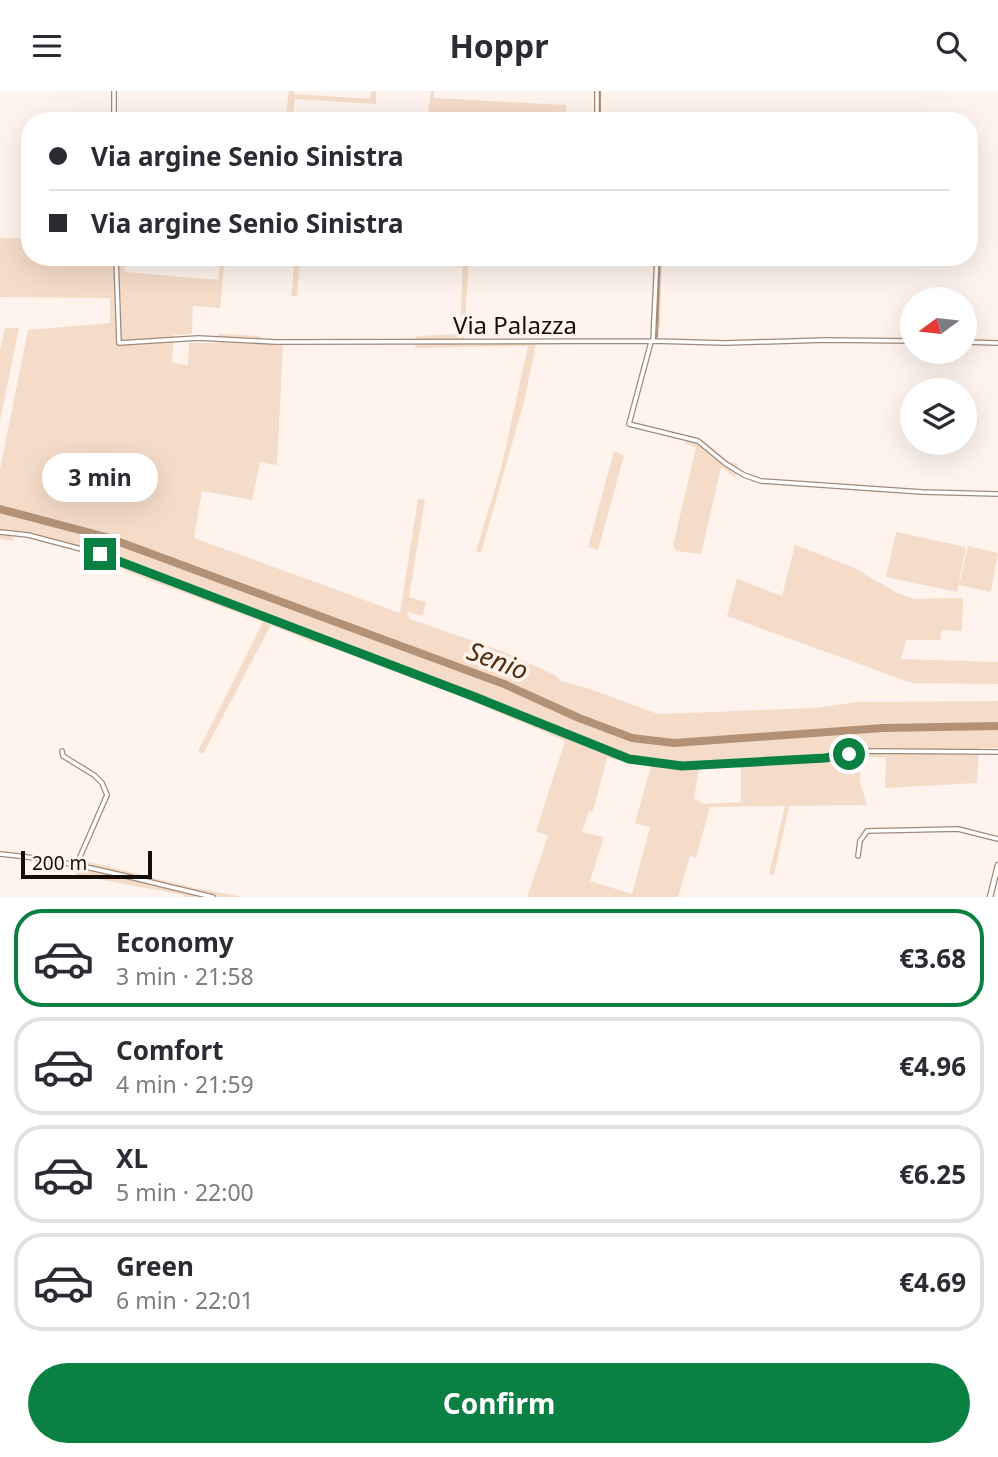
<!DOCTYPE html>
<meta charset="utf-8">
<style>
:root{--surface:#fff;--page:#f7f7f7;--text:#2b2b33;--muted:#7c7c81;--line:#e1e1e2;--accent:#0b8043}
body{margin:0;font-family:"Noto Sans",sans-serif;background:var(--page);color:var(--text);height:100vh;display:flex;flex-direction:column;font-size:26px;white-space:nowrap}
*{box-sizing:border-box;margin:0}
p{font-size:23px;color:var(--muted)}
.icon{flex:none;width:38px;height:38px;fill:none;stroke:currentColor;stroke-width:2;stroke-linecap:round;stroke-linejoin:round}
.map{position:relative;height:806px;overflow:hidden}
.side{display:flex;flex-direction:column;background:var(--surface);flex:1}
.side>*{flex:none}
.banner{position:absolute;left:21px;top:21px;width:957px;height:154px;border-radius:28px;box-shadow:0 7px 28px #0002;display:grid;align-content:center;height:154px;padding:0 28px;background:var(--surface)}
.needle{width:46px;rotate:255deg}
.controls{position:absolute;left:900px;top:196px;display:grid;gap:14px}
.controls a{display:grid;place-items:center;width:77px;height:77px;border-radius:50%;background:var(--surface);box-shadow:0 7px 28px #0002;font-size:35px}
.scale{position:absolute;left:21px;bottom:18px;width:131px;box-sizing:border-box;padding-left:7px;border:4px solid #150d07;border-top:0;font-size:19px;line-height:24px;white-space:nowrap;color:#150d07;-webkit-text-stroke:5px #fef4ed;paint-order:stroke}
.end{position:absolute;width:32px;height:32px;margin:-16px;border:9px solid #0b8043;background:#fff;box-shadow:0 0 0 4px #fff}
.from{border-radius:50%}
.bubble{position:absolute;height:49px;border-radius:24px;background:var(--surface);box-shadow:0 7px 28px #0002;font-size:23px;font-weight:700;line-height:49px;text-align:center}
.banner b{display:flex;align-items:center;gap:24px;height:66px;font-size:26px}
.banner b+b{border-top:2px solid var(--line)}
.banner i{width:18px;height:18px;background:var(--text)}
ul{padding:12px 0 0;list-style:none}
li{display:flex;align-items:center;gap:21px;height:98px;margin:0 14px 10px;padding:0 14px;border:4px solid var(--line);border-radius:28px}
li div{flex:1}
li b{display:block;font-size:26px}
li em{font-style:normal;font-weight:700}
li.current{border-color:var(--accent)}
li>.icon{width:63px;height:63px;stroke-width:1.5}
.cta{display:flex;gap:14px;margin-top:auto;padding:14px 28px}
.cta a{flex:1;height:80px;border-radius:42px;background:var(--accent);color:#fff;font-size:28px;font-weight:700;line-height:80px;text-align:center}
header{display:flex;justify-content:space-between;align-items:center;height:91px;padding:0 28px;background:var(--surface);font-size:32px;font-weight:700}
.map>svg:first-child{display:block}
.green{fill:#f5dcc9;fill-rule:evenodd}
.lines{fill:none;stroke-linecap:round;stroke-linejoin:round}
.stream{stroke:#b39177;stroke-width:2}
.river{stroke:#b39177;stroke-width:8}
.minor-casing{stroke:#9f8979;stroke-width:6}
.tertiary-casing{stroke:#9f8979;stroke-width:7}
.minor{stroke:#fff;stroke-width:3.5}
.tertiary{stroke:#fff;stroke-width:4.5}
.route{stroke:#0b8043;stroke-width:9}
.labels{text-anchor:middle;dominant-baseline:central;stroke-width:7;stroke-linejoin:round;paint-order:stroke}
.street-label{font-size:24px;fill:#150d07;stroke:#fef4ed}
.water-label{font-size:26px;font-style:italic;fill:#522f0f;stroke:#fef4ed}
</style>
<header><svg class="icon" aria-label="menu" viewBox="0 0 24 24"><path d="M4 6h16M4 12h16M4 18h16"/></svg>Hoppr<svg class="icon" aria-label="search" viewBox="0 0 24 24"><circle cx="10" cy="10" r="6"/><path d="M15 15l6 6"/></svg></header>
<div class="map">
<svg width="998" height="806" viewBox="0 0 998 806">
<rect width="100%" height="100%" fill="#fef4ed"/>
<path class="green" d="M289,0H294V3L370,8L371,0H376V13L295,8L292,30H285Z
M431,0H434V7L566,14V30H427Z
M0,147L30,148V166H124L125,181L218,189L220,173L207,171V168L225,166L220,217L193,215L192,243L174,244L172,272L188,274L189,252H217L218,243L260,245V253H283L277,374L260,371L252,409L202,400L194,447L400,522L418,408L425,409L409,506L426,511L423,525L407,521L410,528L502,560L555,584L561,590L587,597L658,623L815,617L858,611L998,610V657H979L977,692L885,697L886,666H861L860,691L867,714L789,715L774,784L769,783L785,715L710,716L696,766L690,765L678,806H527L548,745L536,740L565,650L364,563L312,551L271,534L203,663L198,660L263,531L141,486L88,463L40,449L14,444L13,450L0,448V378L28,239L110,232V207L0,206ZM607,667L651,675L635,732L650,736L632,803L590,790L604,746L582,741L589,720H593ZM741,675V711L705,713L694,708L699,677Z
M295,166H300L297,205H291Z
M463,166H469L464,248H537L525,307L481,462L476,460L501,378L528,255L415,257L416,245L460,243Z
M559,166H662L660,236L649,233L652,229L654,175Z
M5,237H19L0,330V260Z
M689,344L704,350L730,371L738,373L736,387L721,376L701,463L676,460L673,455L696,356L685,353Z
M614,360L624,365L598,459L588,456Z
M896,441L966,456L957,501L886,486Z
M795,454L853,476L897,502L915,508L963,507L962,540L942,539L941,549H906L901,568L998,571V593L912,592L727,525L737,488L782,505Z
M968,455L998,462L991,501L959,494Z
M85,770L195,797L243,806H184V804L75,784Z"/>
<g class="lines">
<path class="stream" d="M600,0V30
M657,246L660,166"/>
<path class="river" d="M0,418L106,446L504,593L579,627L632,647L674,652L883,637L998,635"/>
<defs>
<path id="minor" d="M114,0V30
M597,0V30
M116,166L119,252L198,247L276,251L653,250L725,252L826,249L912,250
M653,250L657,166
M651,251L629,333L698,350L726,373L744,384L761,390L922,401L998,403
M964,251L998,252
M0,441L28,444L100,463L475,606L629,668L682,675L825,667L870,660L998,661
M62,660L63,665L94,684L102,692L107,704L76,775
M0,763C72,769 143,790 213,806
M858,765L860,750L867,740L958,738L998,748"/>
<path id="tertiary" d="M990,806L998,774"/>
</defs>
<use href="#minor" class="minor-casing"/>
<use href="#tertiary" class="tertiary-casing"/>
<use href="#minor" class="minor"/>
<use href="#tertiary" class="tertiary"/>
</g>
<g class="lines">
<path class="route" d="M100,463L475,606L629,668L682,675L825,667L849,663"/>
</g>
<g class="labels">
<g class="street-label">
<text x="515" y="233">Via Palazza</text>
</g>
<g class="water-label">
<text transform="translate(498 569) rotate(21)">Senio</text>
</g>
</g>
</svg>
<div class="controls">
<a><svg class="needle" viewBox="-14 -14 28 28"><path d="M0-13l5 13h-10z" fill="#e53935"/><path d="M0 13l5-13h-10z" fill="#7c7c81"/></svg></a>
<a><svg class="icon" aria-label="layers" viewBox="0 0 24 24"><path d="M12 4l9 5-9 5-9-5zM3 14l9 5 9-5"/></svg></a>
</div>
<div class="scale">200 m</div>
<i class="end from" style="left:849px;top:663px"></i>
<i class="end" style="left:100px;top:463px"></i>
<div class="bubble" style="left:42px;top:362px;width:116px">3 min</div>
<div class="banner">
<b><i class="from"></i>Via argine Senio Sinistra</b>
<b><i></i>Via argine Senio Sinistra</b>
</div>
</div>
<section class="side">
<ul>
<li class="current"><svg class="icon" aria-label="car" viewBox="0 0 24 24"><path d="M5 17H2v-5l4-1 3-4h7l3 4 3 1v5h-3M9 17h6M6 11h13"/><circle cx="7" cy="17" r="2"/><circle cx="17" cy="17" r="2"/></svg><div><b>Economy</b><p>3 min · 21:58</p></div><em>€3.68</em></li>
<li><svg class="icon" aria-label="car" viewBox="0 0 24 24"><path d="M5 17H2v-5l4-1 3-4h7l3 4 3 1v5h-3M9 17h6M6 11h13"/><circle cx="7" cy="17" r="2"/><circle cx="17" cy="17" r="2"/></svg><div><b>Comfort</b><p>4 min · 21:59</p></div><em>€4.96</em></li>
<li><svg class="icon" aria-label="car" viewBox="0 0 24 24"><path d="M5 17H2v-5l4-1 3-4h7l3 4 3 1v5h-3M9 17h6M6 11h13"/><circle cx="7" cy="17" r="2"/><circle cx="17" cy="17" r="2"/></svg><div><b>XL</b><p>5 min · 22:00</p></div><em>€6.25</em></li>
<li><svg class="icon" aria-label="car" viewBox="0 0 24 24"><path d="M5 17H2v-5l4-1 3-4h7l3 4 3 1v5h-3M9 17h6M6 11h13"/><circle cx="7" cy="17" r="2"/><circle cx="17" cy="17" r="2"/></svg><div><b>Green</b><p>6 min · 22:01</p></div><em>€4.69</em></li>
</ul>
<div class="cta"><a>Confirm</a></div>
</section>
